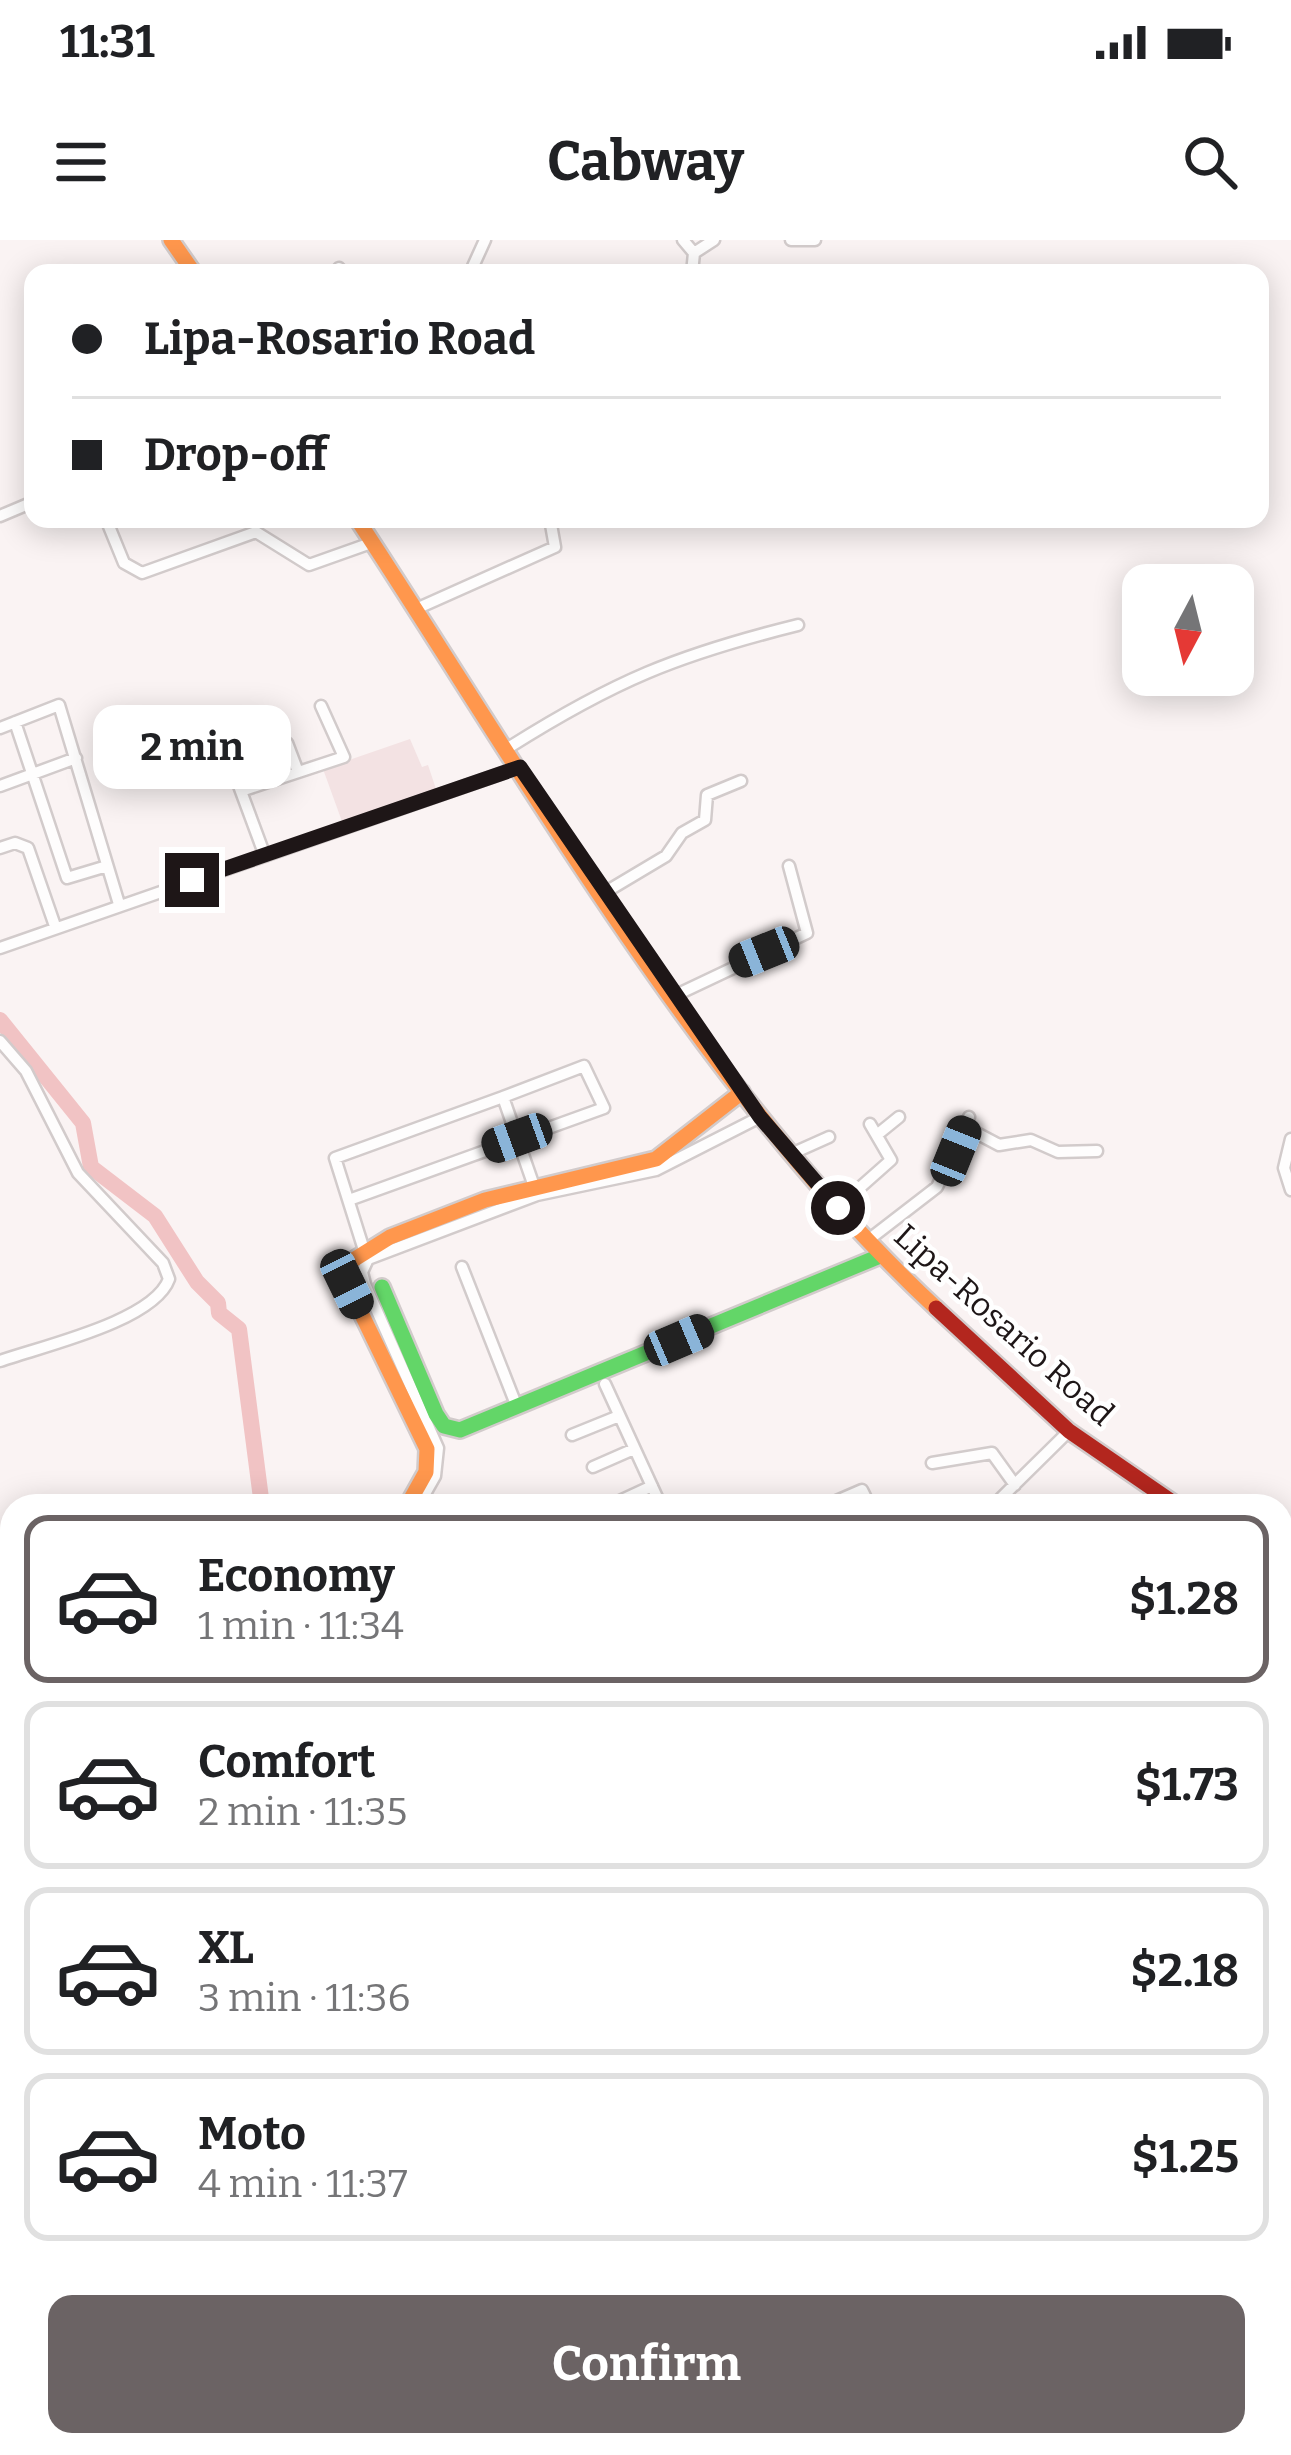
<!DOCTYPE html>
<meta charset="utf-8">
<style>
:root{--surface:#fff;--page:#f2f2f2;--text:#202124;--muted:#757577;--line:#e0e0e0;--accent:#6b6364}
body{margin:0;font-family:Bitter,serif;background:var(--page);color:var(--text);height:100vh;display:flex;flex-direction:column;font-size:45px;white-space:nowrap}
*{box-sizing:border-box;margin:0}
p{font-size:39px;color:var(--muted)}
.icon{flex:none;width:66px;height:66px;fill:none;stroke:currentColor;stroke-width:2;stroke-linecap:round;stroke-linejoin:round}
.map{position:relative;flex:1;overflow:hidden}
.details{position:absolute;left:0px;top:1254px;width:1293px;height:963px;display:flex;flex-direction:column;background:var(--surface);border-radius:36px 36px 0 0;box-shadow:0 6px 30px #0003}
.details>*{flex:none}
.guide{position:absolute;left:24px;top:24px;width:1245px;height:264px;border-radius:24px;box-shadow:0 6px 30px #0003;display:grid;align-content:center;height:264px;padding:0 48px;background:var(--surface)}
.needle{width:78px;rotate:187deg}
.tools{position:absolute;left:1122px;top:324px;display:grid;gap:24px}
.tools a{display:grid;place-items:center;width:132px;height:132px;border-radius:24px;background:var(--surface);box-shadow:0 6px 30px #0003;font-size:60px}
.end{position:absolute;width:54px;height:54px;margin:-27px;border:15px solid #1e1617;background:#fff;box-shadow:0 0 0 6px #fff}
.from{border-radius:50%}
.bubble{position:absolute;height:84px;border-radius:24px;background:var(--surface);box-shadow:0 6px 30px #0003;font-size:39px;font-weight:700;line-height:84px;text-align:center}
.car{position:absolute;width:36px;height:72px;margin:-36px -18px;border-radius:15px;box-shadow:0 0 9px 3px #0007;background:linear-gradient(#222 24%,#8ab4d8 0 40%,#222 0 76%,#8ab4d8 0 86%,#222 0)}
.guide b{display:flex;align-items:center;gap:42px;height:114px;font-size:45px}
.guide b+b{border-top:3px solid var(--line)}
.guide i{width:30px;height:30px;background:var(--text)}
ul{padding:21px 0 0;list-style:none}
li{display:flex;align-items:center;gap:36px;height:168px;margin:0 24px 18px;padding:0 24px;border:6px solid var(--line);border-radius:24px}
li div{flex:1}
li b{display:block;font-size:45px}
li em{font-style:normal;font-weight:700}
li.active{border-color:var(--accent)}
li>.icon{width:108px;height:108px;stroke-width:1.5}
.button{display:flex;gap:24px;margin-top:auto;padding:24px 48px}
.button a{flex:1;height:138px;border-radius:24px;background:var(--accent);color:#fff;font-size:48px;font-weight:700;line-height:138px;text-align:center}
.status{display:flex;justify-content:space-between;align-items:center;height:84px;padding:0 60px;background:var(--surface);direction:ltr}
.status svg{height:33px;fill:currentColor}
header{display:flex;justify-content:space-between;align-items:center;height:156px;padding:0 48px;background:var(--surface);font-size:54px;font-weight:700}
.map>svg:first-child{display:block}
.built{fill:#f3e2e3}
.lines{fill:none;stroke-linecap:round;stroke-linejoin:round}
.stream{stroke:#f1c3c4;stroke-width:3}
.river{stroke:#f1c3c4;stroke-width:16}
.street-casing{stroke:#d2cbcb;stroke-width:15}
.fast-casing{stroke:#d2cbcb;stroke-width:20}
.slow-casing{stroke:#d2cbcb;stroke-width:20}
.jam-casing{stroke:#d2cbcb;stroke-width:20}
.street{stroke:#fefdfd;stroke-width:10}
.fast{stroke:#63d668;stroke-width:15}
.slow{stroke:#ff974d;stroke-width:15}
.jam{stroke:#b3261e;stroke-width:15}
.route{stroke:#1e1617;stroke-width:15}
.labels{text-anchor:middle;dominant-baseline:central;stroke-width:9;stroke-linejoin:round;paint-order:stroke}
.street-label{font-size:33px;fill:#1e1617;stroke:#fff}
</style>
<div class="status"><b>11:31</b><svg viewBox="0 0 49 12"><path d="M0 12V9h3v3zM5 12V6h3v6zM10 12V3h3v9zM15 12V0h3v12zM26 1h20v11H26zM47 4h2v5h-2z"/></svg></div>
<header><svg class="icon" aria-label="menu" viewBox="0 0 24 24"><path d="M4 6h16M4 12h16M4 18h16"/></svg>Cabway<svg class="icon" aria-label="search" viewBox="0 0 24 24"><circle cx="10" cy="10" r="6"/><path d="M15 15l6 6"/></svg></header>
<div class="map">
<svg width="1291" height="2215" viewBox="0 0 1291 2215">
<rect width="100%" height="100%" fill="#faf3f3"/>
<path class="built" d="M410,499L422,527L428,525L438,555L344,587L323,529Z"/>
<g class="lines">
<path class="stream" d="M0,1625L12,1631
M763,2205L767,2215
M495,2215L530,2205"/>
<path class="river" d="M0,780L83,883L91,927L155,976L197,1042L218,1063L219,1073L239,1089L262,1266
M1281,1794L1291,1790"/>
<defs>
<path id="street" d="M683,0L694,13L692,33
M791,0H815
M694,13L714,0
M339,28L340,33
M619,32L621,33
M470,33L485,0
M0,276L33,262
M106,279L124,323L142,333L256,292L309,325L371,303
M416,369L555,307L550,279
M212,473L265,616
M15,482L67,638L107,626
M0,488L59,465L119,664
M287,503L298,532
M508,508C614,441 677,415 798,385
M0,546L76,518
M241,551L344,517L321,466
M0,608L15,603L28,608L55,686
M604,653L666,616L682,593L705,580L707,555L741,541
M0,708L520,527
M674,756L807,693L789,626
M0,801L26,831L78,933L163,1023L169,1039C154,1081 43,1106 0,1121
M965,887L999,905L1031,900L1058,912L1097,911
M878,894L899,877
M1291,899L1284,928L1291,950
M791,914L829,897
M349,960L604,868L584,826L503,857
M838,967L891,920L870,884
M867,1001L937,947L969,877
M364,1010L335,918L503,857L536,952
M462,1027L517,1167
M605,1144L661,1266
M572,1195L619,1176
M932,1223L992,1213L1015,1245
M593,1227L634,1209
M611,1265L652,1246
M418,1266L435,1236L438,1208L365,1044L362,1032L368,1019L537,955L656,930L760,877
M825,1266L862,1250L870,1266
M993,1266L1069,1191
M1281,1362L1291,1354
M0,1368L12,1363
M0,1414L12,1410
M0,1424L12,1420
M0,1474L12,1470
M0,1477L12,1502
M1286,1493L1291,1505
M0,1561L12,1587
M1281,1566L1291,1580
M1281,1635L1291,1636
M1281,1659L1291,1660
M1281,1881L1291,1874
M1281,1924L1291,1955
M1281,1990L1291,1988
M0,2001L12,1995
M1281,2202L1287,2215
M110,2205L114,2215
M798,2205L802,2215
M920,2205L923,2215
M983,2205L987,2215
M1044,2205L1048,2215
M1103,2205L1107,2215
M1227,2205L1231,2215
M209,2215L235,2205
M419,2215L444,2205
M690,2215L696,2205
M865,2215L866,2205
M1147,2215L1176,2205"/>
<path id="fast" d="M382,1047L436,1174L444,1186L460,1190L880,1016"/>
<path id="slow" d="M171,0L194,33
M357,279C530,542 705,854 936,1068
M407,1266L426,1232L427,1209L347,1044L350,1022L390,997L485,960L656,919L742,852"/>
<path id="jam" d="M936,1068L1069,1191L1178,1266
M1281,1334L1291,1340"/>
</defs>
<use href="#street" class="street-casing"/>
<use href="#fast" class="fast-casing"/>
<use href="#slow" class="slow-casing"/>
<use href="#jam" class="jam-casing"/>
<use href="#street" class="street"/>
<use href="#fast" class="fast"/>
<use href="#slow" class="slow"/>
<use href="#jam" class="jam"/>
</g>
<g class="lines">
<path class="route" d="M192,640L520,527L760,877L838,968"/>
</g>
<g class="labels">
<g class="street-label">
<text transform="translate(1004 1085) rotate(42)">Lipa-Rosario Road</text>
</g>
</g>
</svg>
<div class="tools">
<a><svg class="needle" viewBox="-14 -14 28 28"><path d="M0-13l5 13h-10z" fill="#e53935"/><path d="M0 13l5-13h-10z" fill="#757577"/></svg></a>
</div>
<i class="end from" style="left:838px;top:968px"></i>
<i class="end" style="left:192px;top:640px"></i>
<div class="bubble" style="left:93px;top:465px;width:198px">2 min</div>
<i class="car" style="left:764px;top:712px;rotate:248deg"></i>
<i class="car" style="left:517px;top:898px;rotate:250deg"></i>
<i class="car" style="left:956px;top:911px;rotate:22deg"></i>
<i class="car" style="left:347px;top:1044px;rotate:154deg"></i>
<i class="car" style="left:679px;top:1100px;rotate:67deg"></i>
<div class="guide">
<b><i class="from"></i>Lipa-Rosario Road</b>
<b><i></i>Drop-off</b>
</div>
<section class="details">
<ul>
<li class="active"><svg class="icon" aria-label="car" viewBox="0 0 24 24"><path d="M5 17H2v-5l4-1 3-4h7l3 4 3 1v5h-3M9 17h6M6 11h13"/><circle cx="7" cy="17" r="2"/><circle cx="17" cy="17" r="2"/></svg><div><b>Economy</b><p>1 min · 11:34</p></div><em>$1.28</em></li>
<li><svg class="icon" aria-label="car" viewBox="0 0 24 24"><path d="M5 17H2v-5l4-1 3-4h7l3 4 3 1v5h-3M9 17h6M6 11h13"/><circle cx="7" cy="17" r="2"/><circle cx="17" cy="17" r="2"/></svg><div><b>Comfort</b><p>2 min · 11:35</p></div><em>$1.73</em></li>
<li><svg class="icon" aria-label="car" viewBox="0 0 24 24"><path d="M5 17H2v-5l4-1 3-4h7l3 4 3 1v5h-3M9 17h6M6 11h13"/><circle cx="7" cy="17" r="2"/><circle cx="17" cy="17" r="2"/></svg><div><b>XL</b><p>3 min · 11:36</p></div><em>$2.18</em></li>
<li><svg class="icon" aria-label="car" viewBox="0 0 24 24"><path d="M5 17H2v-5l4-1 3-4h7l3 4 3 1v5h-3M9 17h6M6 11h13"/><circle cx="7" cy="17" r="2"/><circle cx="17" cy="17" r="2"/></svg><div><b>Moto</b><p>4 min · 11:37</p></div><em>$1.25</em></li>
</ul>
<div class="button"><a>Confirm</a></div>
</section>
</div>
